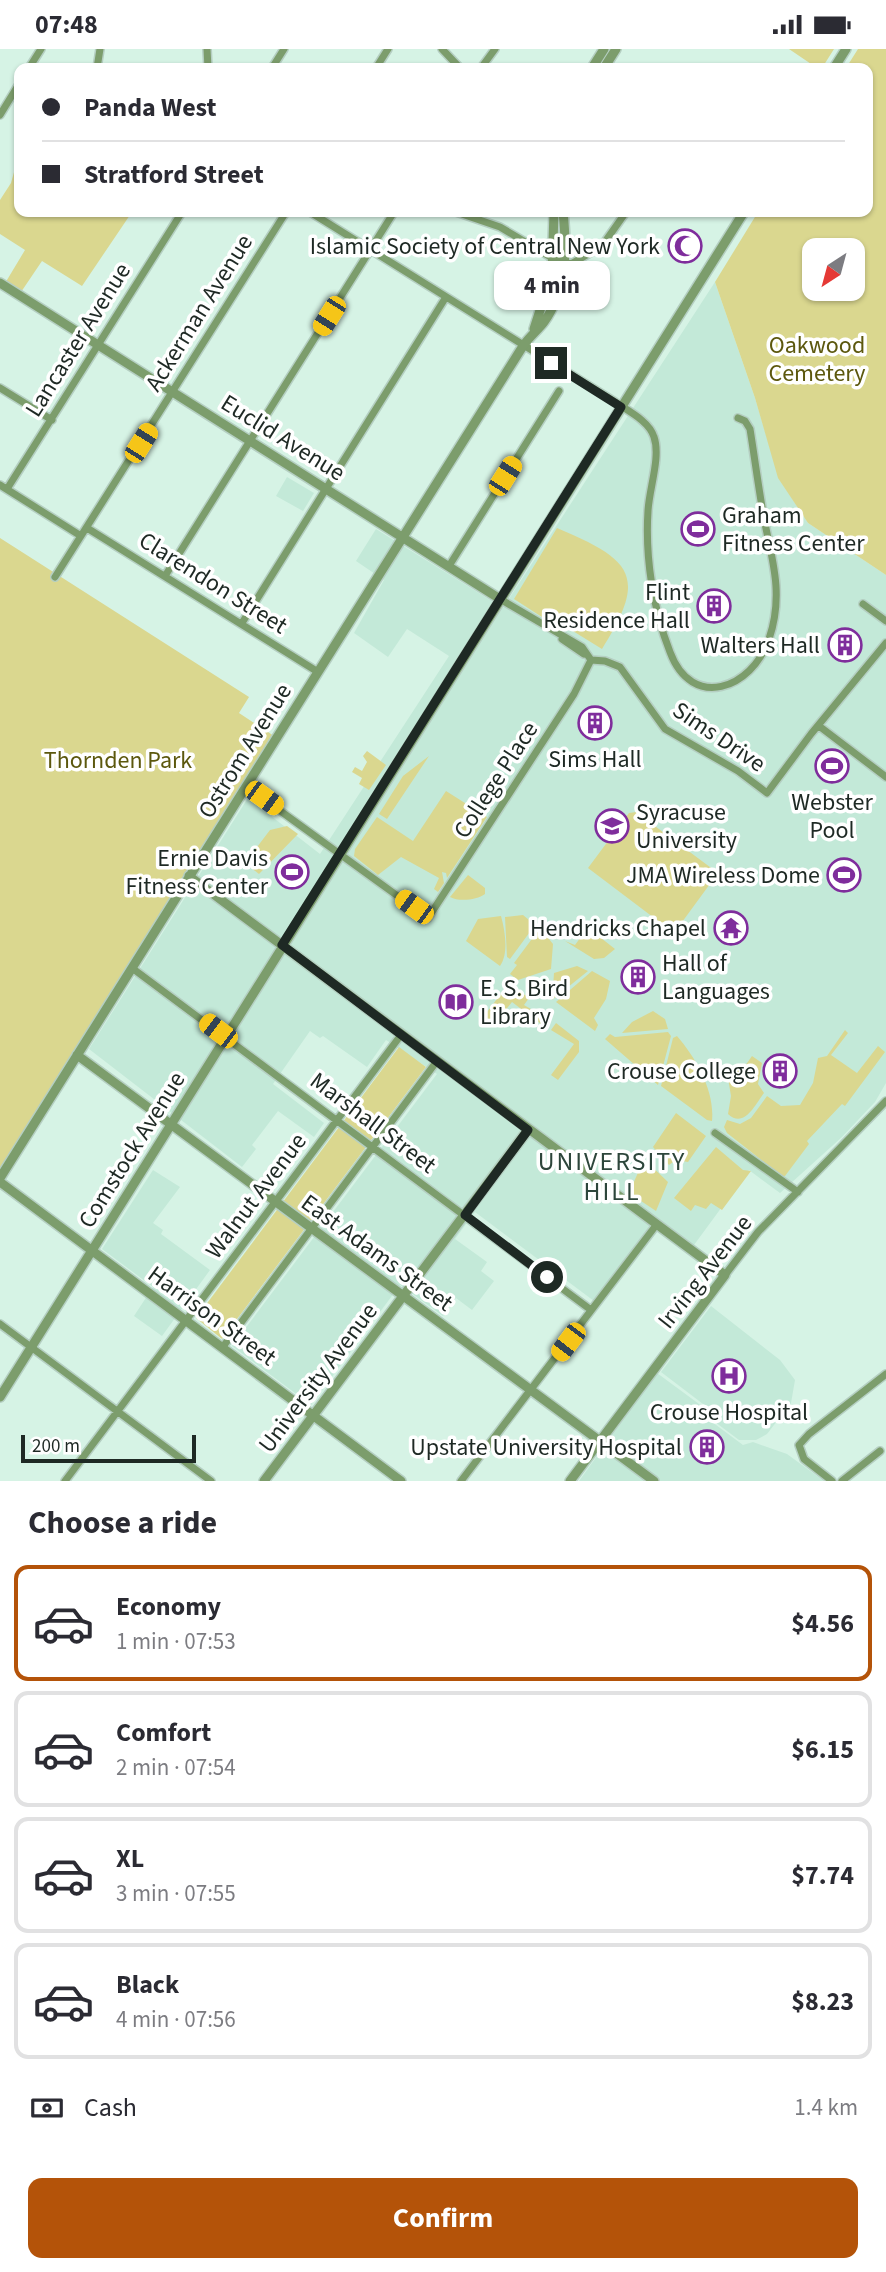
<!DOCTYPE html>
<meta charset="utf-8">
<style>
:root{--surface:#fff;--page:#f7f7f7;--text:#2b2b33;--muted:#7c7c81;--line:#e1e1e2;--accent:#b45309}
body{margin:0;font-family:"Source Sans 3",sans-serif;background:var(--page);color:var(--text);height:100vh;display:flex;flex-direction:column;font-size:26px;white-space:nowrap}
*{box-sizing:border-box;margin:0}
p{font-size:23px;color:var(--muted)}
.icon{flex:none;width:38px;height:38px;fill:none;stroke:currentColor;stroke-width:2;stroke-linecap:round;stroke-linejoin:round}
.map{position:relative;height:1432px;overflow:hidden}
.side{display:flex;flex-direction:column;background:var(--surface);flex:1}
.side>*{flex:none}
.banner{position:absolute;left:14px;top:14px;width:859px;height:154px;border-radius:14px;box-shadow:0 2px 5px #0004;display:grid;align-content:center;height:154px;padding:0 28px;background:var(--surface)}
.needle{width:46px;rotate:216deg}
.fabs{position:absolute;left:802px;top:189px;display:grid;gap:14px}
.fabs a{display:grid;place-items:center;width:63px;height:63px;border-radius:14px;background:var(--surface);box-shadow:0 2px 5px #0004;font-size:35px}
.scale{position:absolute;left:21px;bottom:18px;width:175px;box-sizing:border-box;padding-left:7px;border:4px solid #1e2924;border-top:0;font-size:19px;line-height:24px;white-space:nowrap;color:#1e2924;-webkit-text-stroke:5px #fff;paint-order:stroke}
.end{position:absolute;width:32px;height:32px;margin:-16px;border:9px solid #1e2924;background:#fff;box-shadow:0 0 0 4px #fff}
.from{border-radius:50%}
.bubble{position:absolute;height:49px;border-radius:14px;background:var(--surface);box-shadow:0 2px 5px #0004;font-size:23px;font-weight:700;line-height:49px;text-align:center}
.car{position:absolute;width:21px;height:42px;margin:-21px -10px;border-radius:9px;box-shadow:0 0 5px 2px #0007;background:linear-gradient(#f5c518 24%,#345 0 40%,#f5c518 0 76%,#345 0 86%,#f5c518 0)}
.banner b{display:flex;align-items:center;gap:24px;height:66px;font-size:26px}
.banner b+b{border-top:2px solid var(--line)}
.banner i{width:18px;height:18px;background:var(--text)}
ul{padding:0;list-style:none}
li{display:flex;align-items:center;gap:21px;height:116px;margin:0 14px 10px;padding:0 14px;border:4px solid var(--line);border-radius:14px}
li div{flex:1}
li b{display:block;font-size:26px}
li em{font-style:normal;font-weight:700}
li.current{border-color:var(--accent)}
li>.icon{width:63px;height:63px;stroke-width:1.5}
h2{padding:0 28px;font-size:32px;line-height:84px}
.pay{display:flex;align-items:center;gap:18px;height:77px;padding:0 28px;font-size:26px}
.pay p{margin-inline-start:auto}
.button{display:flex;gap:14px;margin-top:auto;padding:14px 28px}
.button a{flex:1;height:80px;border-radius:14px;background:var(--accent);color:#fff;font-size:28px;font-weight:700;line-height:80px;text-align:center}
.status{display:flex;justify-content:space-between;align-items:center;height:49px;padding:0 35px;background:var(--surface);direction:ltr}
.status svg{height:19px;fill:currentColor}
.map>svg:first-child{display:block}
.built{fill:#c3e9d8}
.green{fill:#dad78f;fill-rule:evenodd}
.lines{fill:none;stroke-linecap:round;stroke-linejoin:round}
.minor-casing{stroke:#b5cfc2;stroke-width:10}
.tertiary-casing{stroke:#b5cfc2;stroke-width:12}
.minor{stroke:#7c9d6c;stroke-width:7}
.tertiary{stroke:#7c9d6c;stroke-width:9}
.route{stroke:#1e2924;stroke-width:9}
.labels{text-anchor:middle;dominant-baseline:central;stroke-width:7;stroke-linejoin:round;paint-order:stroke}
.poi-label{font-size:24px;fill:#1e2924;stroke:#fff;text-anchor:end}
.street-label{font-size:24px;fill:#1e2924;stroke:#fff}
.park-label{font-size:24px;fill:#5c580e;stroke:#fff}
.neighbourhood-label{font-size:26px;letter-spacing:2px;fill:#2d463b;stroke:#fff}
</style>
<div class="status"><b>07:48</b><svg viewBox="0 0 49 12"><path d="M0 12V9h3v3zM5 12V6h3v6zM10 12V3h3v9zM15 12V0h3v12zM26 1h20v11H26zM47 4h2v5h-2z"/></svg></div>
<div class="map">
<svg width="886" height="1432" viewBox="0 0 886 1432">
<rect width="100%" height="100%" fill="#d6f3e5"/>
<path class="built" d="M715,233L755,349L779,429L808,474L886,526V1034L875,1053L842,1088L780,1144L749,1121L694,1196L656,1168L594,1252L475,1163L455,1190L487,1213L481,1222L494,1232L472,1261L456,1249L443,1267L400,1236L311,1356L232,1297L437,1025L386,991L367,1018L323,987L320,989L310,982L273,1035L324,1074L314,1088L278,1062L252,1096L256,1100L242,1118L89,1000L248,749L320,805L449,607L407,580L388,608L354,584L384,531L356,512L376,480L503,559Z
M287,428L314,444L303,462L276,447Z
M153,1121L180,1138L153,1174L163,1181L161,1185L210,1221L162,1287L134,1267L153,1238L102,1200Z
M711,1257L780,1311L795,1331L791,1354L767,1385L756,1391H739L715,1373L707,1358L661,1323Z
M657,1324L699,1355L712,1373L743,1396L753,1393L787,1405L824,1432H579Z"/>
<path class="green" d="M789,0H834L822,19H817Z
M858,0H886V526L808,474L778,429L755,349L715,233L758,163H868V19H846ZM814,201H852V240H814Z
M19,105V163H132L82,237L42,212L19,246L4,236L25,201L0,185V151L11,134Z
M557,479C633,511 648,527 602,600L568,579L565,582L559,579L514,550Z
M0,489L249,648L239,664L274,687L0,1122Z
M367,702L386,716L369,741L359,735L362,729L352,723L355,718L362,722L367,713L363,707Z
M429,707L387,770L379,765L403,727Z
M446,742L487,768L447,829L446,824L442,823L444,834L438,843L434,840L439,829L401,808L378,826L354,807L355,800L377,768L413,792Z
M636,763L718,824L674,884L588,819L629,764Z
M287,777L298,785L259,825L245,814L270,781Z
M468,826L485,839V845C477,851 459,853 450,848Z
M523,866L535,876L510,910L507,908L505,868Z
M501,867C505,882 509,904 500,917L466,892L478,870Z
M540,879L553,895L551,920L518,931L510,925L517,916L514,914Z
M586,881L594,887L596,885L615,900L604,909L594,910L565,892L575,896Z
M577,917L588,922L552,951L554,924Z
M592,922L610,932L606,950L594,969L598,976L595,982L556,953Z
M509,934L529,949L524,956L546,969L541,975L512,953L495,974L484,967Z
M653,962L665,970L668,980L622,984L632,973Z
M556,974L579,992V1003L558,1031L551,1026L574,995L551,981Z
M845,981L848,984L831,1006L857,1024L878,997L885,1003L845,1057L842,1055L807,1092L809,1095L785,1127H782L727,1084L724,1078L727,1071L740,1075L751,1069L767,1047L781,1057L800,1056L813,1034L818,1009L827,1007Z
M668,983L671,987L658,1036L605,990L610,985L615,988Z
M677,987C696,1009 715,1042 712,1072L707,1071L661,1037L673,989Z
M399,998L426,1018L222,1290L196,1269Z
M752,1007L762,1014L758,1035L764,1044C755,1056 744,1080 728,1065L731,1047L727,1023L731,1017H745Z
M676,1064L706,1087L688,1113L676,1111L669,1116L653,1098Z
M716,1098L743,1121L751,1122L722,1161L711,1154L706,1160L695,1156L691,1162L674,1149Z
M644,1110L668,1133L656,1162L629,1144Z"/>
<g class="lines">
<defs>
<path id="minor" d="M207,0L208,19
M442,0L460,19
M29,19L41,0
M97,19L100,0
M272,19L284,0
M376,19L388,0
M481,19L495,0
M0,66L19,35
M310,163L615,353C628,362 649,372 654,388C661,408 649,440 648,462C645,508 653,560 670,603C692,662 752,640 769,590C783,549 774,516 765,475C759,443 755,411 750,380L745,372L738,369
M456,163L500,178L554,210L571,215L602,197L626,163
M0,339L52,371
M0,436L81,487
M7,440L182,163
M87,479L318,623
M449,517L559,342
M165,527L394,163
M55,528L286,163
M500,550L582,598L591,611
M863,555L886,572
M242,574L446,248
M562,590L584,605
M591,611L605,612L620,618L665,680L738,722L767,744L811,685L886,594
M819,677L886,728
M246,737L428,869L574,645L591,611
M132,919L591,1261
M715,1084L798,1143
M725,1226L758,1183L886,1052
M0,1275L211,1432
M222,1299L437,1012
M65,1432L401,986
M461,1432L657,1175
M832,1432L804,1410L799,1396L809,1385L886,1325
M842,1432L880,1402"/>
<path id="tertiary" d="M592,19L604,0
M604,19L616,0
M834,19L846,0
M0,234L500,550
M534,280L552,224L554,163
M189,827L725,1226L570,1432
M77,1006L654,1432
M0,1129L523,297C529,288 538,281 544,273C567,241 567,200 563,163
M0,1133L401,1432
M0,1348L744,163
M264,1432L528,1081"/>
</defs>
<use href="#minor" class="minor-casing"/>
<use href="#tertiary" class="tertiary-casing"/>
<use href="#minor" class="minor"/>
<use href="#tertiary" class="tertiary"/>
</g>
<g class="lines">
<path class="route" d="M547,1228L465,1166L528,1081L282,896L621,358L551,314"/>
</g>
<defs>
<symbol id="mosque-ring" viewBox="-11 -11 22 22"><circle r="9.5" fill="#fff" stroke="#7f2d9c" stroke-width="1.5"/><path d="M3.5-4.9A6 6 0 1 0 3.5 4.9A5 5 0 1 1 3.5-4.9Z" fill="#7f2d9c"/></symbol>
<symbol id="stadium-ring" viewBox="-11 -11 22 22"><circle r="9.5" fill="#fff" stroke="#7f2d9c" stroke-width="1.5"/><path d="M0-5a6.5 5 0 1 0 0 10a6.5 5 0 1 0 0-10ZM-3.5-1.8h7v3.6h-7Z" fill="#7f2d9c"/></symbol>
<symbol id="building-ring" viewBox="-11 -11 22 22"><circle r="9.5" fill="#fff" stroke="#7f2d9c" stroke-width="1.5"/><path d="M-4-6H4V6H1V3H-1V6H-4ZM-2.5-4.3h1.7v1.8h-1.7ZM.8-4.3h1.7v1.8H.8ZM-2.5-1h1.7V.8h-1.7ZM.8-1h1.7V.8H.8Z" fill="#7f2d9c"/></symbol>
<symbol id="university-ring" viewBox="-11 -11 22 22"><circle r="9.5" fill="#fff" stroke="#7f2d9c" stroke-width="1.5"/><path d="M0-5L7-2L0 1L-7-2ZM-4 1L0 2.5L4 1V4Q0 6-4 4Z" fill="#7f2d9c"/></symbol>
<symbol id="temple-ring" viewBox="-11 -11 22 22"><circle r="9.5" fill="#fff" stroke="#7f2d9c" stroke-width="1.5"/><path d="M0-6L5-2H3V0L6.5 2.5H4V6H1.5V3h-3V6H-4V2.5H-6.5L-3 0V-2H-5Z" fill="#7f2d9c"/></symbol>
<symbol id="library-ring" viewBox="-11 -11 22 22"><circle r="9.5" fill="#fff" stroke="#7f2d9c" stroke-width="1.5"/><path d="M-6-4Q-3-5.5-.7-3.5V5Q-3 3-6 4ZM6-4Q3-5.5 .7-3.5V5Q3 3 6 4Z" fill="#7f2d9c"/></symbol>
<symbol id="hospital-ring" viewBox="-11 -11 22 22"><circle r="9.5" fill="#fff" stroke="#7f2d9c" stroke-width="1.5"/><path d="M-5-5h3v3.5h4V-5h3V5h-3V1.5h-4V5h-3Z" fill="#7f2d9c"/></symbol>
</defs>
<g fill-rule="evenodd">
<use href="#mosque-ring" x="666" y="178" width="38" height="38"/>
<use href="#stadium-ring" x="679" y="461" width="38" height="38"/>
<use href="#building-ring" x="695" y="538" width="38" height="38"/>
<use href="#building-ring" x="826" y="577" width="38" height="38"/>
<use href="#building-ring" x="576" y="655" width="38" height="38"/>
<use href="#stadium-ring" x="813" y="698" width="38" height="38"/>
<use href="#university-ring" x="593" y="758" width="38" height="38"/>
<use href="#stadium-ring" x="273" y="804" width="38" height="38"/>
<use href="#stadium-ring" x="825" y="807" width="38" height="38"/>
<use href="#temple-ring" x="712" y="860" width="38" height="38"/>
<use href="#building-ring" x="619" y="909" width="38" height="38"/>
<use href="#library-ring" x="437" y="934" width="38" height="38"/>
<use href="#building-ring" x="761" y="1003" width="38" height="38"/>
<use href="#hospital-ring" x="710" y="1308" width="38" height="38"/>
<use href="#building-ring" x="688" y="1379" width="38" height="38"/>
</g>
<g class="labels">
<g class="poi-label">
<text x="660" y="197">Islamic Society of Central New York</text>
<text x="722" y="466" text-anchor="start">Graham<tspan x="722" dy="28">Fitness Center</tspan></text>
<text x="690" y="543">Flint<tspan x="690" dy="28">Residence Hall</tspan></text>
<text x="820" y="596">Walters Hall</text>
<text x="595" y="710" text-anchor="middle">Sims Hall</text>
<text x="832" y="753" text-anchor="middle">Webster<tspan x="832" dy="28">Pool</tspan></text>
<text x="636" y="763" text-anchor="start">Syracuse<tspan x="636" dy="28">University</tspan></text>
<text x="268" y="809">Ernie Davis<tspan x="268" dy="28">Fitness Center</tspan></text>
<text x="820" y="826">JMA Wireless Dome</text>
<text x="706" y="879">Hendricks Chapel</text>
<text x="662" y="914" text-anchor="start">Hall of<tspan x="662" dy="28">Languages</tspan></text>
<text x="480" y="939" text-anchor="start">E. S. Bird<tspan x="480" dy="28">Library</tspan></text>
<text x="756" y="1022">Crouse College</text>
<text x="729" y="1363" text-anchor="middle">Crouse Hospital</text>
<text x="682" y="1398">Upstate University Hospital</text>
</g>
<g class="street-label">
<text transform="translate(199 264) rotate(-58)">Ackerman Avenue</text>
<text transform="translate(78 291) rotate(-58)">Lancaster Avenue</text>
<text transform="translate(283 389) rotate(32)">Euclid Avenue</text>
<text transform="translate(213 534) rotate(32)">Clarendon Street</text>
<text transform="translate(719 688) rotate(34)">Sims Drive</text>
<text transform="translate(245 702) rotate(-58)">Ostrom Avenue</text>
<text transform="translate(496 731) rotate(-57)">College Place</text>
<text transform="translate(373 1074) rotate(37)">Marshall Street</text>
<text transform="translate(132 1101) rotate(-58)">Comstock Avenue</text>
<text transform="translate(256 1147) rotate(-53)">Walnut Avenue</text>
<text transform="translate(377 1204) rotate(36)">East Adams Street</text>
<text transform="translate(705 1223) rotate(-52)">Irving Avenue</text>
<text transform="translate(212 1267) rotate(36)">Harrison Street</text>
<text transform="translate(318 1329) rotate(-53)">University Avenue</text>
</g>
<g class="park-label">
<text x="817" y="296">Oakwood<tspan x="817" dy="28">Cemetery</tspan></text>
<text x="118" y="711">Thornden Park</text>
</g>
<g class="neighbourhood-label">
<text x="612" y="1112">UNIVERSITY<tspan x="612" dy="30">HILL</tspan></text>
</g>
</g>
</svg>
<div class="fabs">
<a><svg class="needle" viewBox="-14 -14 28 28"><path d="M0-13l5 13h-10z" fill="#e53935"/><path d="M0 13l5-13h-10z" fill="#7c7c81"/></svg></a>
</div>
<div class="scale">200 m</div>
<i class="end from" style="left:547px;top:1228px"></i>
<i class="end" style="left:551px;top:314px"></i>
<div class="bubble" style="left:494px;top:212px;width:116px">4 min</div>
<i class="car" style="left:329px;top:267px;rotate:212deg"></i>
<i class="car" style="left:141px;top:394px;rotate:32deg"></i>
<i class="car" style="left:505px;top:427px;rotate:32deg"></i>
<i class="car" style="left:264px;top:749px;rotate:126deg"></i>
<i class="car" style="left:414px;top:858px;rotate:306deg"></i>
<i class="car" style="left:218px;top:982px;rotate:307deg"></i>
<i class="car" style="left:568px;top:1293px;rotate:217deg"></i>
<div class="banner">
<b><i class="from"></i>Panda West</b>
<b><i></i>Stratford Street</b>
</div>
</div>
<section class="side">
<h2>Choose a ride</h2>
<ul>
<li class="current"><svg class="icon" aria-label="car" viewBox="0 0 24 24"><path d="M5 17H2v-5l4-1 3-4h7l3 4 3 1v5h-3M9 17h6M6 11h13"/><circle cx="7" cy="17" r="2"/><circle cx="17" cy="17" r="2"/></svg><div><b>Economy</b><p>1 min · 07:53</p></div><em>$4.56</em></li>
<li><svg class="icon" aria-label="car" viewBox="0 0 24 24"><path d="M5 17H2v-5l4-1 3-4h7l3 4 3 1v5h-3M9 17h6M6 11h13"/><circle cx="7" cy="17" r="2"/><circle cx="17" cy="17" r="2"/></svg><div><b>Comfort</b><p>2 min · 07:54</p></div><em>$6.15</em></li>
<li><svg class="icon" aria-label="car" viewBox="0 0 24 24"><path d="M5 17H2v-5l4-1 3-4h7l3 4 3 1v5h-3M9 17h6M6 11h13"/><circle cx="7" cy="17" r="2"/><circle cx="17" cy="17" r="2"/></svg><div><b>XL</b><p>3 min · 07:55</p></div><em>$7.74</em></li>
<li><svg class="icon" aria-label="car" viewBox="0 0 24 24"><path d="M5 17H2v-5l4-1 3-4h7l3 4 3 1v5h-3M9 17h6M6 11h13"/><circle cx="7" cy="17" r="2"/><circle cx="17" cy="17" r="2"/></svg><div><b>Black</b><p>4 min · 07:56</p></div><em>$8.23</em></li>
</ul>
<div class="pay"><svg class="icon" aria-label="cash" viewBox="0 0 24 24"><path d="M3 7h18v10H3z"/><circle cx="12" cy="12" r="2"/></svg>Cash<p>1.4 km</p></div>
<div class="button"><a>Confirm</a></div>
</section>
